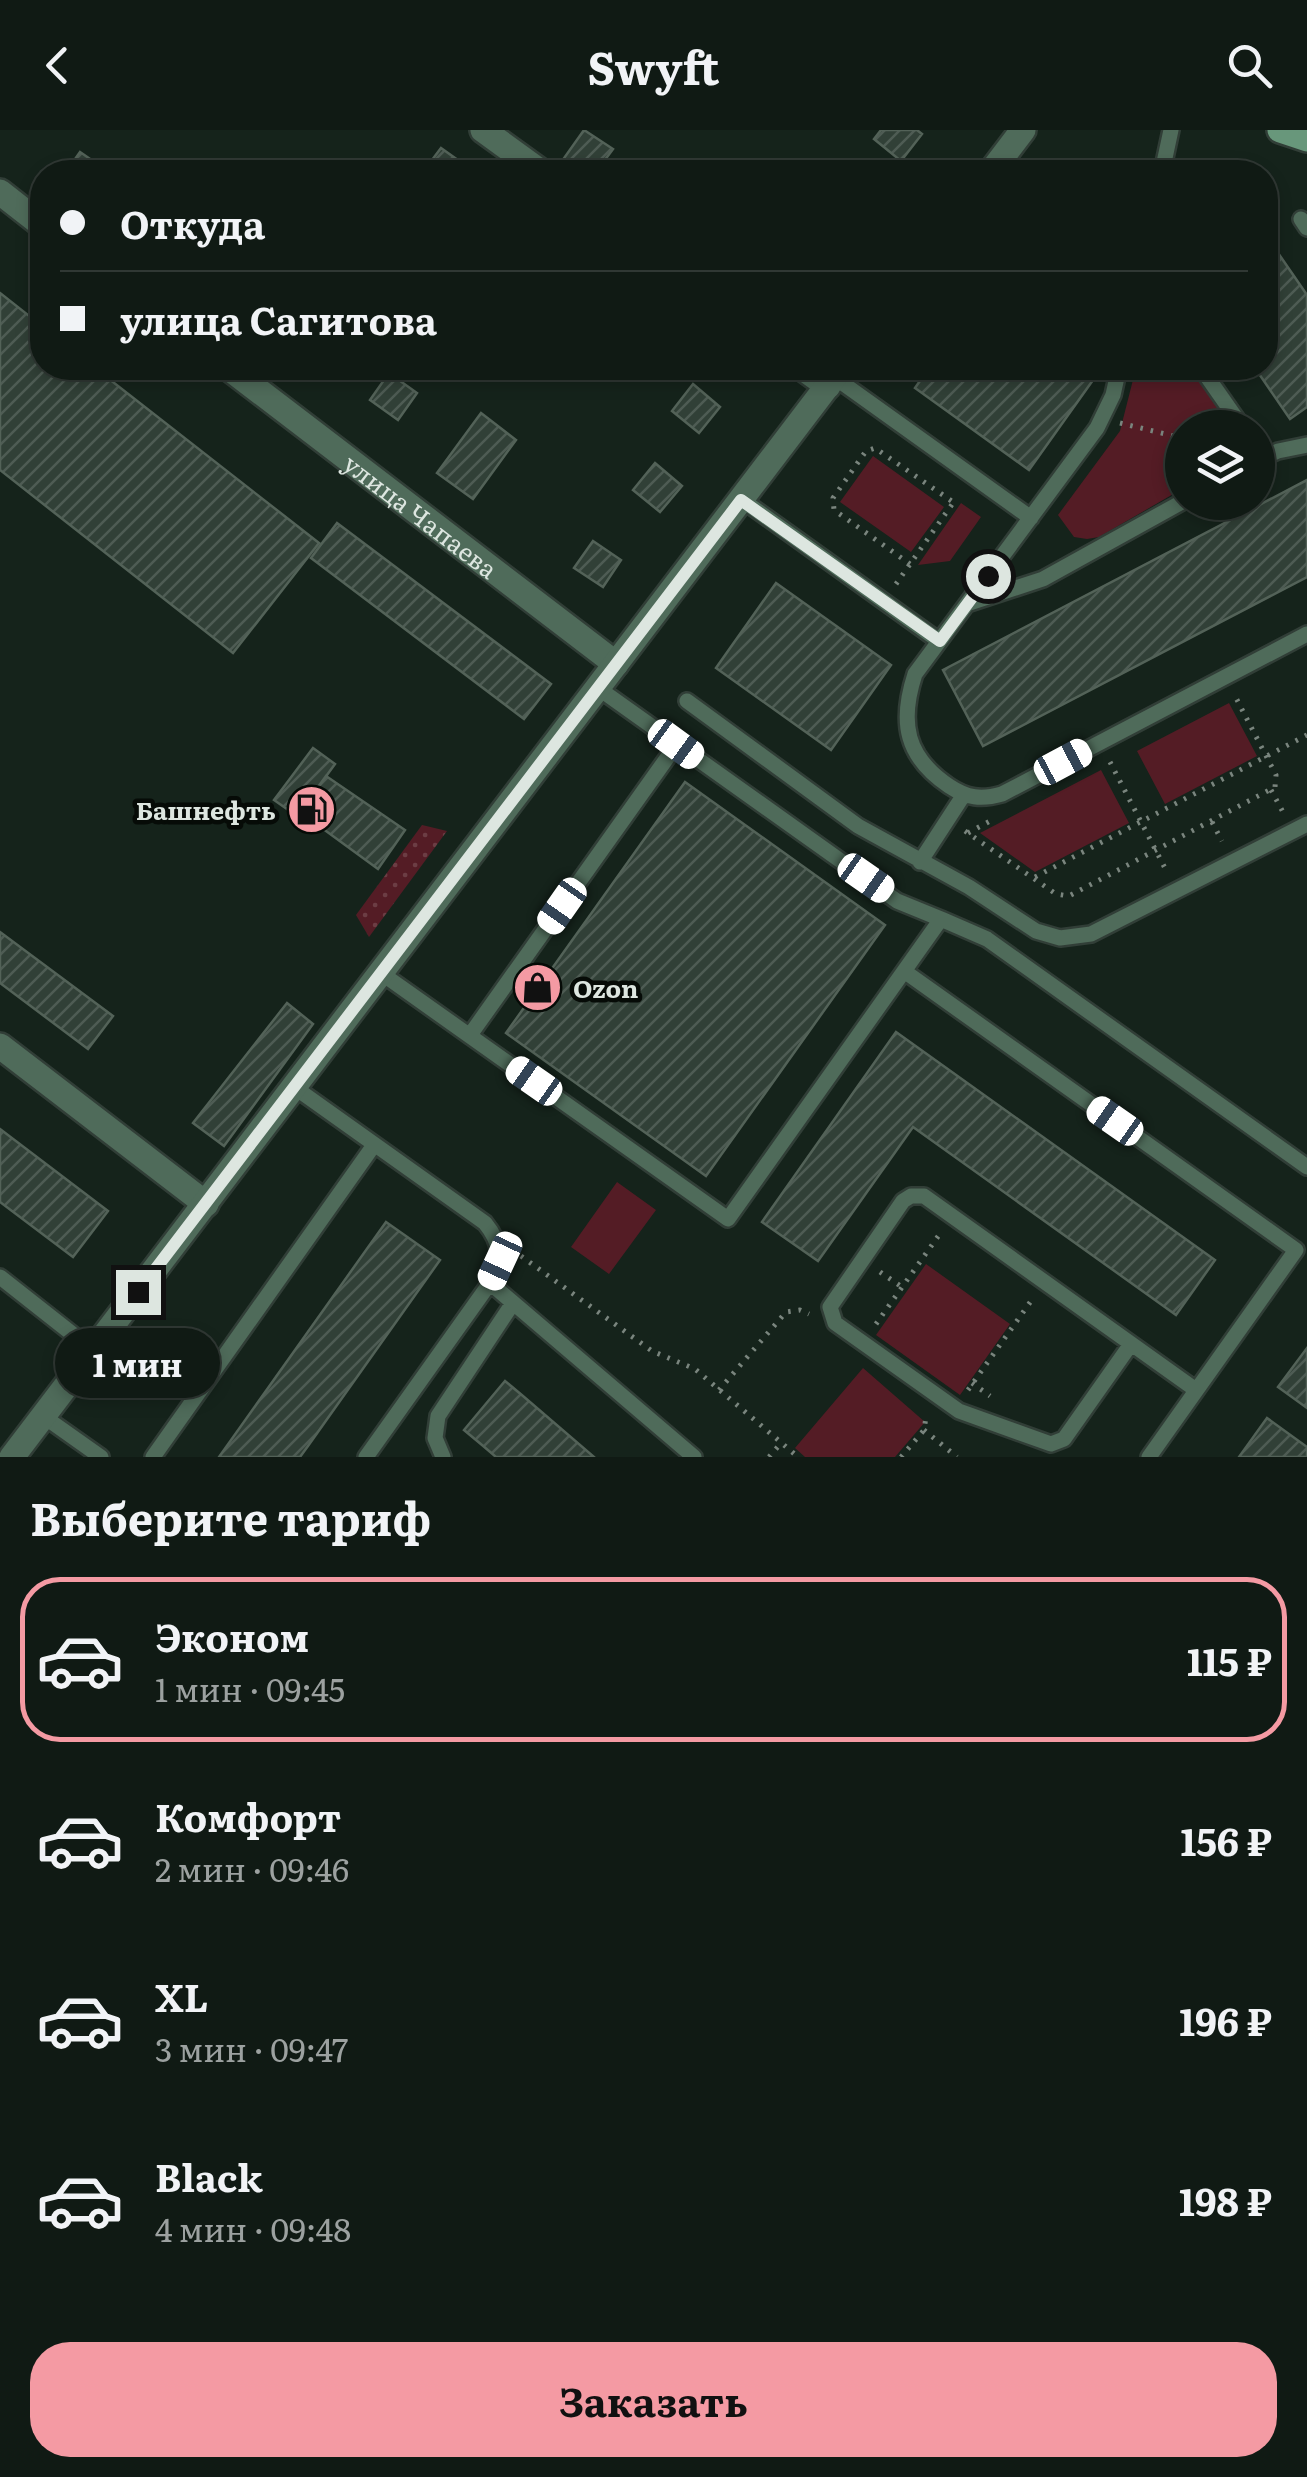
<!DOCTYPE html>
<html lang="ru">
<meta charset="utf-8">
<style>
:root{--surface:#101a14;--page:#19231d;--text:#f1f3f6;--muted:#9ca1a0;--line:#303834;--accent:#f49aa3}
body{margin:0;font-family:Literata,serif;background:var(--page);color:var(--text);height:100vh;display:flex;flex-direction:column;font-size:38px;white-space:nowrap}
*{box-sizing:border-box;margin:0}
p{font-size:32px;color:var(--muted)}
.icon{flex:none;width:55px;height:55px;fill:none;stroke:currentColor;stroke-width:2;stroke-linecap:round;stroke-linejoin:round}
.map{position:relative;height:1327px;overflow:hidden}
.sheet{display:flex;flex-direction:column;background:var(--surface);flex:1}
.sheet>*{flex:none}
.guide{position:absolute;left:30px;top:30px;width:1248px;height:220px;border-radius:40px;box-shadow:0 5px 15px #0003,0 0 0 2px var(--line);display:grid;align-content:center;height:220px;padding:0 30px;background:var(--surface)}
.controls{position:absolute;left:1165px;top:280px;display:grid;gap:20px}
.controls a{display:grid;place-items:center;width:110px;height:110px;border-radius:50%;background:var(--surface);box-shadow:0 5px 15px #0003,0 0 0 2px var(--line);font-size:50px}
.end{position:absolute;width:45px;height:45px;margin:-22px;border:12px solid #dde6e0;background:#111;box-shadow:0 0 0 5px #111}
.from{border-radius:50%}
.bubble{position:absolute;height:70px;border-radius:35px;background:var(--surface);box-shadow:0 5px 15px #0003,0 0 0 2px var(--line);font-size:32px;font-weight:700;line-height:70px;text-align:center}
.car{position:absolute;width:30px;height:60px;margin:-30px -15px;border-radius:12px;box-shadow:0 0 8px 2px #0007;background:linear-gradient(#fff 24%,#345 0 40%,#fff 0 76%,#345 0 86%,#fff 0)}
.guide b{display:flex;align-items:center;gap:35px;height:95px;font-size:38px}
.guide b+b{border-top:2px solid var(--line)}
.guide i{width:25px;height:25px;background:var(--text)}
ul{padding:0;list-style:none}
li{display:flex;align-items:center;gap:30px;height:165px;margin:0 20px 15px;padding:0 10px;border:5px solid transparent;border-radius:40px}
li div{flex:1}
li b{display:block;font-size:38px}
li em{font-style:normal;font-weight:700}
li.selected{border-color:var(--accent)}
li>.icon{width:90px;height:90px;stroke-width:1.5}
h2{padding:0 30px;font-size:45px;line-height:120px}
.action{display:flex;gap:20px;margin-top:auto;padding:20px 30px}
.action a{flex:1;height:115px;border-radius:40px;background:var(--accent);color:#111;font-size:40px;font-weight:700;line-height:115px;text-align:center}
header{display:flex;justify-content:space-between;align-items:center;height:130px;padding:0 30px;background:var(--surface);font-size:45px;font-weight:700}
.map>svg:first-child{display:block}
.grass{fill:url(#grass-dots)}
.park{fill:#541c25}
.building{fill:url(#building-hatch);stroke:#536258;stroke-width:2.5}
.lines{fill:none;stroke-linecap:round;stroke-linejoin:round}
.lane-casing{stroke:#313e37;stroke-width:20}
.street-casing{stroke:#313e37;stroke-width:30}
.secondary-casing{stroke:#313e37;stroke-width:30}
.path{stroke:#7a857e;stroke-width:5;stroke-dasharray:2.5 8;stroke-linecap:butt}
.lane{stroke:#4f6b5a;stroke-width:15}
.street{stroke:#4f6b5a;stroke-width:25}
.secondary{stroke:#68977b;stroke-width:25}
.route{stroke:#dde6e0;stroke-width:12}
.labels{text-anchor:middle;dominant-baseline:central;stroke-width:9;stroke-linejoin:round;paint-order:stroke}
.street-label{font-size:25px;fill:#dde6e0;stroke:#060b07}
.poi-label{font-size:25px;font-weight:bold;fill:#dde6e0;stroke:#060b07;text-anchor:end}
</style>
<header><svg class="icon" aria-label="back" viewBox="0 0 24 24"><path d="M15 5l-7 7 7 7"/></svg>Swyft<svg class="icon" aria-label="search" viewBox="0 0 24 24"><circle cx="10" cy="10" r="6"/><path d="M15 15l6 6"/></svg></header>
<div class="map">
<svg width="1307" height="1327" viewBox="0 0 1307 1327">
<defs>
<pattern id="grass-dots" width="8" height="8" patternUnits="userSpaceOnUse" patternTransform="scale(2.5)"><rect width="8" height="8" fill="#541c25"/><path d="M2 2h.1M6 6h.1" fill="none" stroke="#6c3d44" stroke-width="1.8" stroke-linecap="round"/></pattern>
<pattern id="building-hatch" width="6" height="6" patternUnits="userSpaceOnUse" patternTransform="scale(2.5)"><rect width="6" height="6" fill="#314037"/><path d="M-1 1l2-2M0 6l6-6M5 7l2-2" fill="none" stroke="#4e5c54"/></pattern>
</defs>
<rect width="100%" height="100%" fill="#15231b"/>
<path class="grass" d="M422,695L447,701L369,807L356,785Z"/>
<path class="park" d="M1136,238H1190L1232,297L1182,298V359L1099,407L1087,409L1074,407L1058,385L1120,301Z
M873,326L944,377L911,422L840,372Z
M961,373L981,387L950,431L918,435Z
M1229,573L1257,626L1165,674L1137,621Z
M1101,640L1129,693L1035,742L980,703Z
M617,1052L656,1080L609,1144L571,1117Z
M926,1134L1010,1194L960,1265L876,1205Z
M863,1238L925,1292L895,1327H805L795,1318Z"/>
<path class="building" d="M584,0L613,19L596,42H564L557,38Z
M881,0H917L922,4L901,31L874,9Z
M441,18L469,38L465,42H423Z
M80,22L109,42H66Z
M1265,104L1307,165V277L1290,289L1255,238H1265Z
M0,163L42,196V238H95L319,413L233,523L0,340Z
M929,238H1075L1093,250L1029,340L915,258Z
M389,243L417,263L398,290L370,270Z
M693,254L720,277L699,303L672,281Z
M481,283L516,310L473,369L437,343Z
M655,333L682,356L660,382L633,360Z
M1307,350V447L983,616L943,540Z
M337,393L551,554L524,589L311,428Z
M593,411L621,430L603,457L574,438Z
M776,453L891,535L831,620L716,538Z
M313,618L335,634L297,686L274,670Z
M326,646L405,700L378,739L300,682Z
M685,652L885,795L706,1046L506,903Z
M0,802L113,886L88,919L0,853Z
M287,873L313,894L224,1016L193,993Z
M896,902L1215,1130L1176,1185L913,997L818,1131L762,1092Z
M0,999L108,1081L73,1127L0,1072Z
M386,1092L440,1130L308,1316L300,1327H219Z
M1307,1218V1278L1278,1257Z
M505,1251L523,1266L594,1327H496L482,1315L464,1300Z
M1267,1288L1307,1317V1327H1239Z"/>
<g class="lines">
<defs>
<path id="lane" d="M1162,42L1171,0
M1301,89L1307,98
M1119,238L1113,265L1097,298L915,544C899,593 906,627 949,656C967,668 981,670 1002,664L1307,504
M1201,238L1243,298
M834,247L1031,388
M1258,330L1278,321L1307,315
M741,369L939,511
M967,474L1043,449L1182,372
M687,571L858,696L969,757L1036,801L1060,808L1091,804L1307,694
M920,732L963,666
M941,789L987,809L1307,1037
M904,841L1296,1120L1149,1327
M381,843L728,1089L941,789L897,771L598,558
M470,905L677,614
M294,957L485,1093C503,1115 501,1129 490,1153L366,1327
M0,1147L94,1221
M490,1153L694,1327
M1131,1214L1064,1309L1051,1314L959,1281L835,1193L830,1177L903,1071L911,1066H924L1196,1260
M43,1286L101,1327
M153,1327L374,1015
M443,1327L435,1308L438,1286L513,1173"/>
<g id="street">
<path d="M483,0L541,42"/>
<path d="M991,42L1023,0"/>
<path d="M0,62L42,95"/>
<path id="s1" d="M229,238L616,534"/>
<path d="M803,238L828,256"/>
<path d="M0,916L206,1074"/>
<path d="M12,1327L841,238"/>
</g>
<path id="secondary" d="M1280,0L1307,9"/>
</defs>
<use href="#lane" class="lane-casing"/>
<use href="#street" class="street-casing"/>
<use href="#secondary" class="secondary-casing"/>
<path class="path" d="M1120,293L1182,308
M910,434L834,380L833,368L866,321L875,318L953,372
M896,454L953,373
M1110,632L1167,742
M1271,660L1284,684
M1212,692L1222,711
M965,701L1056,764L1069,766L1275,657L1276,645L1235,566
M968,703L992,690
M1035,747L1307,605
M521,1126L652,1221L695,1239L798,1327
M880,1142L902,1157
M876,1194L939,1105
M972,1253L990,1266
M719,1260L786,1182L800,1180L809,1184
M968,1260L1031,1171
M924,1300L957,1327
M769,1327L781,1313
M901,1327L924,1300L926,1287"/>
<use href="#lane" class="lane"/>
<use href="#street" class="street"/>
<use href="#secondary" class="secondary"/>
</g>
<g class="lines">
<path class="route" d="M138,1162L741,370L940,511L988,446"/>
</g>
<defs>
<symbol id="fuel-disc" viewBox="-11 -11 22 22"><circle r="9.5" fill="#f49aa3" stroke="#060b07"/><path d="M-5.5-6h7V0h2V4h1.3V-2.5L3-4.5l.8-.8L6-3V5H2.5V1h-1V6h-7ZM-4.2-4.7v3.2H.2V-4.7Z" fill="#111"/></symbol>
<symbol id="shop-disc" viewBox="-11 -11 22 22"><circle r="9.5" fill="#f49aa3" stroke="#060b07"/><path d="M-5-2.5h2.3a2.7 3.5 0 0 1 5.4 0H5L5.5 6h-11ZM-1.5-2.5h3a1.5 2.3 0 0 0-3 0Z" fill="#111"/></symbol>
</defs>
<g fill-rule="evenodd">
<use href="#fuel-disc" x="284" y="652" width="55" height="55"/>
<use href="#shop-disc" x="510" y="830" width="55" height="55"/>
</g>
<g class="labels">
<g class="street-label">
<text stroke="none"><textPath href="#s1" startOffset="242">улица Чапаева</textPath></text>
</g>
<g class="poi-label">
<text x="276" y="679">Башнефть</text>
<text x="573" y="857" text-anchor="start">Ozon</text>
</g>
</g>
</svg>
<div class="controls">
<a><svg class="icon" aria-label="layers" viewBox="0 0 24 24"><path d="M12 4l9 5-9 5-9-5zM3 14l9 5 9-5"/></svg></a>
</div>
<i class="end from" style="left:988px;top:446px"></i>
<i class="end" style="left:138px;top:1162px"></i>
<div class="bubble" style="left:55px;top:1198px;width:165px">1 мин</div>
<i class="car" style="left:676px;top:614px;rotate:126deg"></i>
<i class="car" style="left:1063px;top:632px;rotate:62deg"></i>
<i class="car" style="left:866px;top:748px;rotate:125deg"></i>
<i class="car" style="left:562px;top:776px;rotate:215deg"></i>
<i class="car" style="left:534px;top:951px;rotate:305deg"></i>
<i class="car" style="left:1115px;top:991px;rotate:305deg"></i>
<i class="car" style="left:500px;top:1131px;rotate:205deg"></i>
<div class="guide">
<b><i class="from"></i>Откуда</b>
<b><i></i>улица Сагитова</b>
</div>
</div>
<section class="sheet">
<h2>Выберите тариф</h2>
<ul>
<li class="selected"><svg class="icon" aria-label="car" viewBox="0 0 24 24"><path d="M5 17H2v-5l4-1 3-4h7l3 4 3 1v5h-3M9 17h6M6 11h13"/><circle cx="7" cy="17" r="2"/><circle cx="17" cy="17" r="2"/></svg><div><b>Эконом</b><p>1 мин · 09:45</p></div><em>115 ₽</em></li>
<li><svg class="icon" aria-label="car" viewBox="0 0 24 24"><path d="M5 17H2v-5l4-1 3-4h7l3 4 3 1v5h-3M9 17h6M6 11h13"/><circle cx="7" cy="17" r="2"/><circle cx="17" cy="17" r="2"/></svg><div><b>Комфорт</b><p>2 мин · 09:46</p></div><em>156 ₽</em></li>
<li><svg class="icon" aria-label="car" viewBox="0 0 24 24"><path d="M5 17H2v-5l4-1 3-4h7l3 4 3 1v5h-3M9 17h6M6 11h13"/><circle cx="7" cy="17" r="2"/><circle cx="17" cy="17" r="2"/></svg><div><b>XL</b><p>3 мин · 09:47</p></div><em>196 ₽</em></li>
<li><svg class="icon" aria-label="car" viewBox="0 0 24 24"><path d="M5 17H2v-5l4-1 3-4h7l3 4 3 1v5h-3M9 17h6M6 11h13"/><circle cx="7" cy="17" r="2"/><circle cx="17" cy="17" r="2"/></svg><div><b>Black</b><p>4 мин · 09:48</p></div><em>198 ₽</em></li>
</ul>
<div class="action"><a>Заказать</a></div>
</section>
